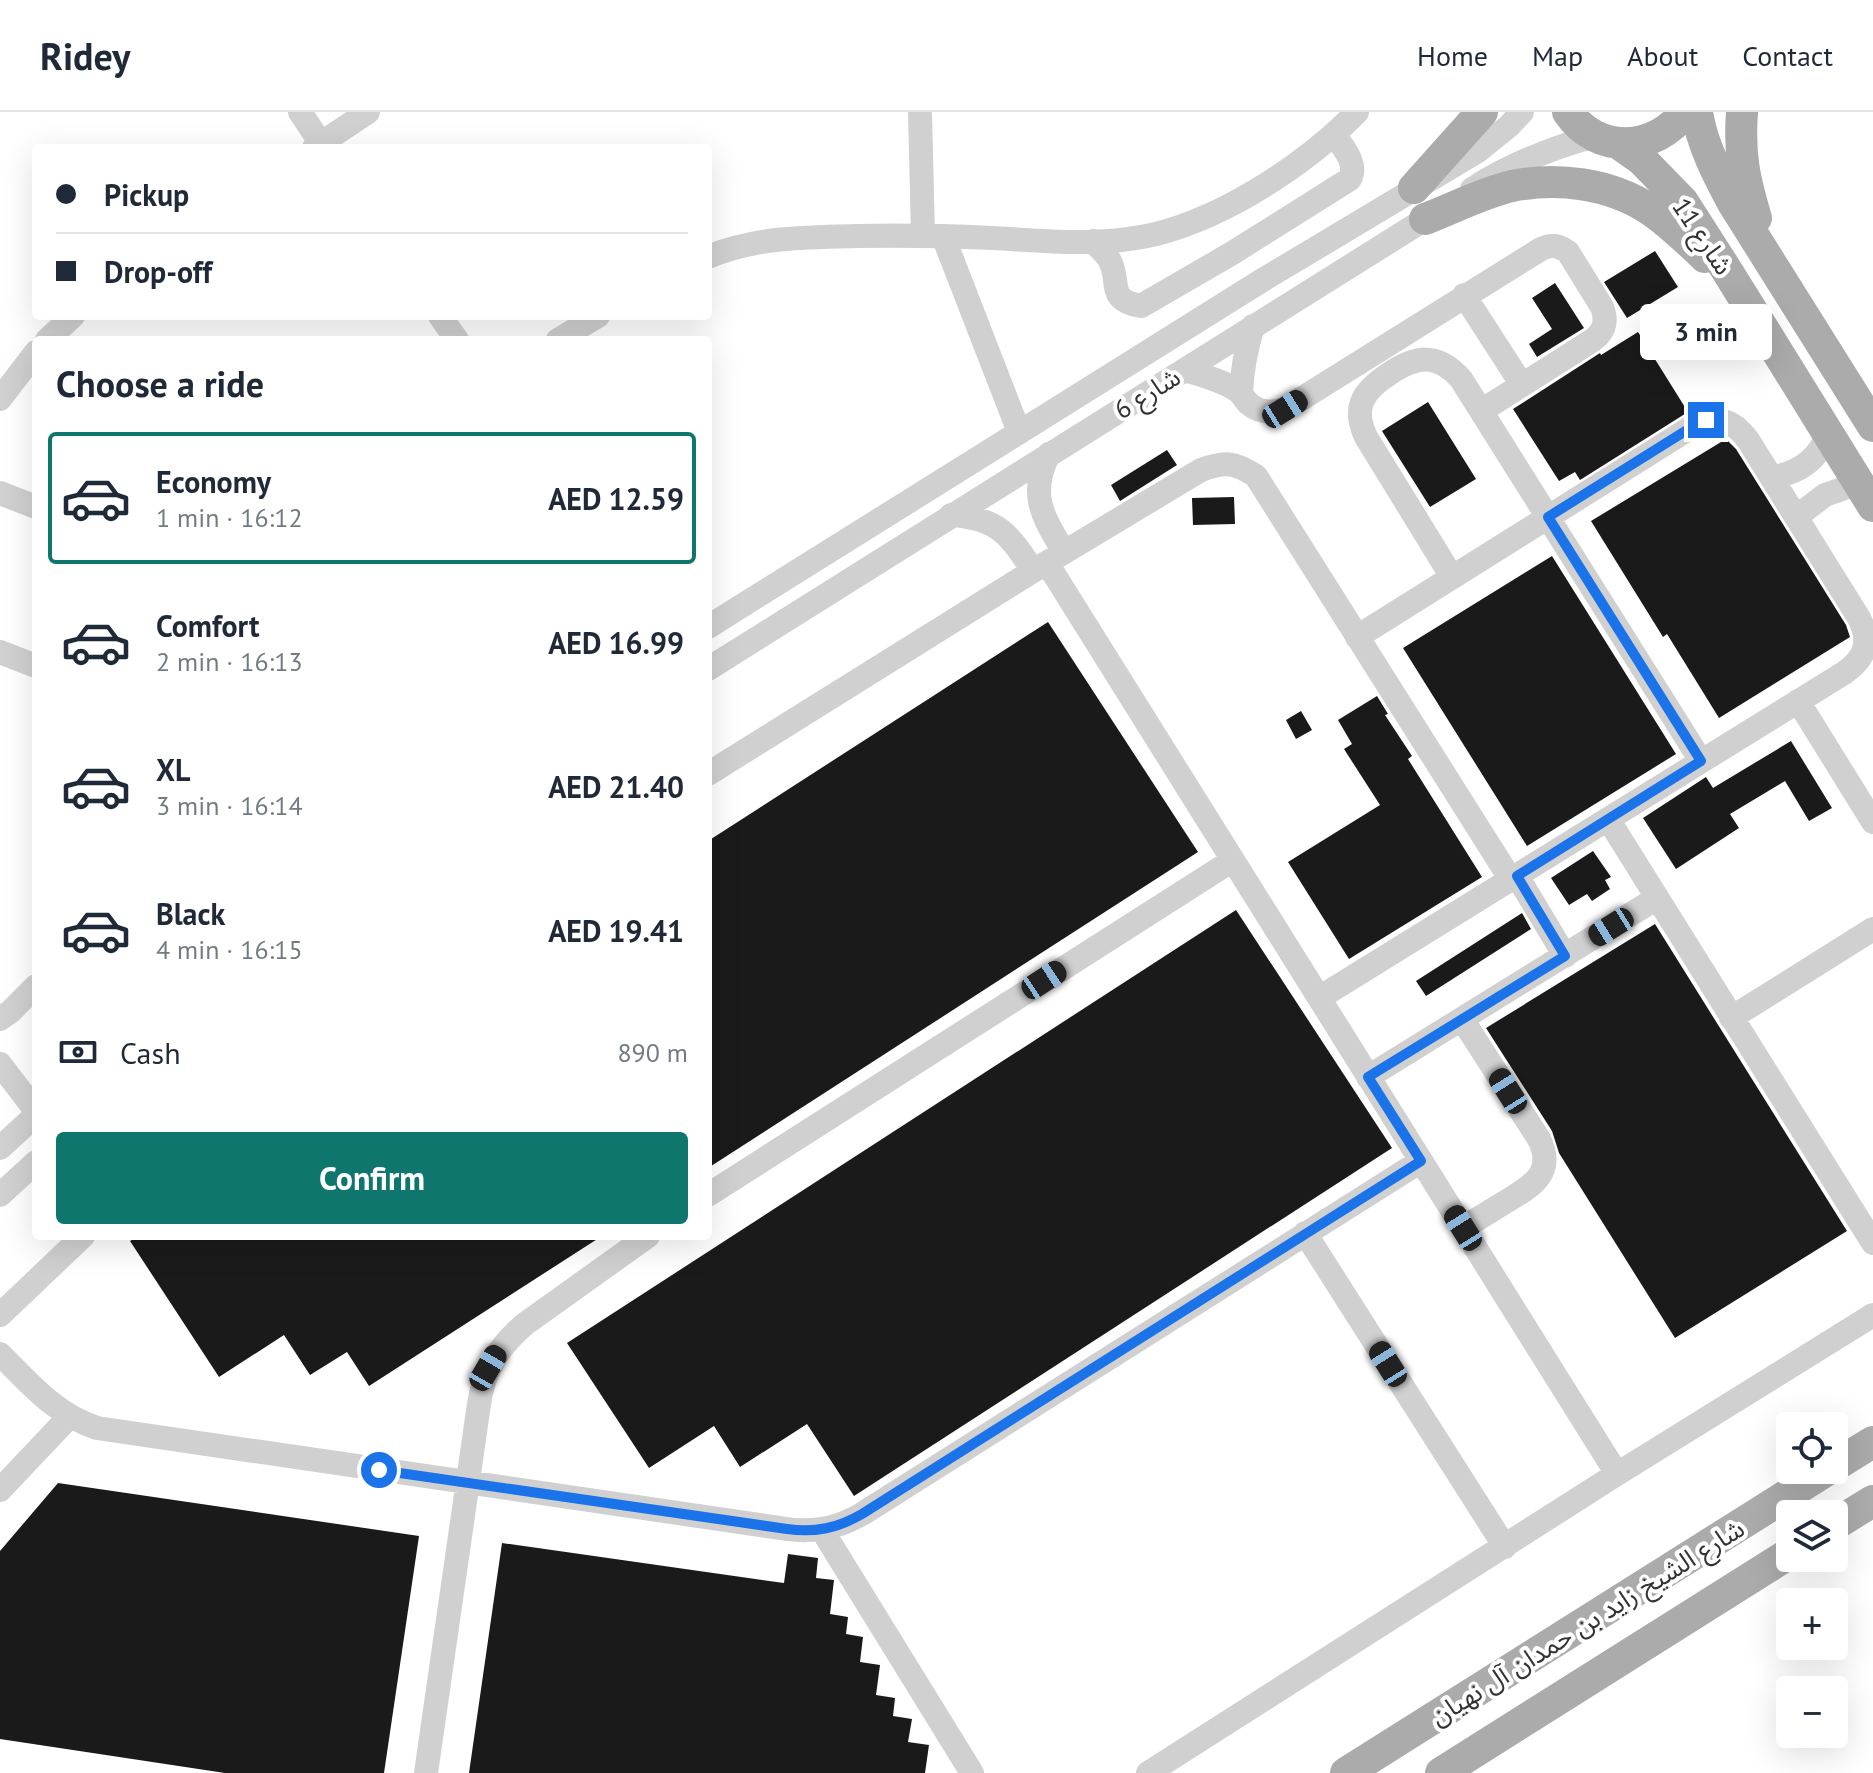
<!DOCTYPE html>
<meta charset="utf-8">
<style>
:root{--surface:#fff;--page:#f6f6f7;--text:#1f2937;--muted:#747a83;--line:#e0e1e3;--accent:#0f766e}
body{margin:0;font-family:"PT Sans","Noto Sans Arabic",sans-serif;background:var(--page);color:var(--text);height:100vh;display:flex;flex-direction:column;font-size:30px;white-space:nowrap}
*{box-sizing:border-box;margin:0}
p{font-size:26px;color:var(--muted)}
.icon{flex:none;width:44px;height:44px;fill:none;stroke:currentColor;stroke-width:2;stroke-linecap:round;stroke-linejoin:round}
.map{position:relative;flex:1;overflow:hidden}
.panel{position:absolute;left:32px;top:224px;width:680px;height:904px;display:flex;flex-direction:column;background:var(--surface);border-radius:8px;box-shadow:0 8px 32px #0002}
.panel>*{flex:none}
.banner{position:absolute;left:32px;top:32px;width:680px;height:176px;border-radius:8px;box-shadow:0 8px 32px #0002;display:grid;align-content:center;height:176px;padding:0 24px;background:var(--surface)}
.buttons{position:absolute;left:1776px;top:1300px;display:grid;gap:16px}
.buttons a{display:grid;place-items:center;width:72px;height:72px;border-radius:8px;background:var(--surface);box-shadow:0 8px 32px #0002;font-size:40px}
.end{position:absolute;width:36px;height:36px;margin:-18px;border:10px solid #1a73e8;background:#fff;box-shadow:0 0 0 4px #fff}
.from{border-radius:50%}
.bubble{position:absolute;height:56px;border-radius:8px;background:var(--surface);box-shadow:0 8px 32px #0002;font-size:26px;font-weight:700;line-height:56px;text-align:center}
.car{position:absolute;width:24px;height:48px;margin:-24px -12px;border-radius:10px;box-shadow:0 0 6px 2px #0007;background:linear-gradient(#222 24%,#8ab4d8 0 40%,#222 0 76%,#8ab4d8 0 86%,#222 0)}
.banner b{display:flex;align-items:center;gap:28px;height:76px;font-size:30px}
.banner b+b{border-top:2px solid var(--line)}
.banner i{width:20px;height:20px;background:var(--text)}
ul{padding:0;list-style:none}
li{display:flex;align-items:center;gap:24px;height:132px;margin:0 16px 12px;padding:0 8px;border:4px solid transparent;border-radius:8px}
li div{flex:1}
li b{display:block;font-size:30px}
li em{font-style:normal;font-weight:700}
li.on{border-color:var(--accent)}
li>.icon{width:72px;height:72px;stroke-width:1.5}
h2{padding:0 24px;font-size:36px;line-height:96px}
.pay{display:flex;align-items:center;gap:20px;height:88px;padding:0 24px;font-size:30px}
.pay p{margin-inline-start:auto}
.button{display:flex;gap:16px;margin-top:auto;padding:16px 24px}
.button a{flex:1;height:92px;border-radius:8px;background:var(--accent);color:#fff;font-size:32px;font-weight:700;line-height:92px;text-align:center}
header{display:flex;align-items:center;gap:48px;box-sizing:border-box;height:112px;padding:0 40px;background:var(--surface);border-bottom:2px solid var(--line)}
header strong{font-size:38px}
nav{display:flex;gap:44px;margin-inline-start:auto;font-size:28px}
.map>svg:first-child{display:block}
.building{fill:#1a1a1a}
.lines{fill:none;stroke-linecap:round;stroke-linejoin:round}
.minor{stroke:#d0d0d0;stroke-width:24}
.major{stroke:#ababab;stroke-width:32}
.route{stroke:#1a73e8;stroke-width:10}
.labels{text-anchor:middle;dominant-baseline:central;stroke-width:8;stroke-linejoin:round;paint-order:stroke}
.street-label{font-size:26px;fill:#333;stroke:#fff}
</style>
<header>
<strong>Ridey</strong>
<nav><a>Home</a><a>Map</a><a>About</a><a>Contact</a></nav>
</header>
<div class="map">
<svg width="1873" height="1661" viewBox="0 0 1873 1661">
<rect width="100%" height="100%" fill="#fff"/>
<path class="building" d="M1655,139L1678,175L1627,206L1604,170Z
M1555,171L1584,216L1537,245L1529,232L1552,217L1532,186Z
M1638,220L1688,300L1580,368L1575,360L1559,369L1513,297L1600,241L1601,243Z
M1428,290L1476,367L1430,395L1382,319Z
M1726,327L1736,337L1846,513L1850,525L1719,606L1667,522L1663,525L1591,409Z
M1167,338L1177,353L1120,389L1111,373Z
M1234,385L1235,412L1193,413L1192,386Z
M1552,444L1676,642L1527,734L1403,536Z
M1048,510L1198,740L708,1056V729Z
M1377,584L1388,602L1385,603L1412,644L1408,647L1482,765L1349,847L1288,750L1380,693L1344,637L1352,632L1338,608Z
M1301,599L1312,618L1296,627L1286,608Z
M1791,629L1832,696L1809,709L1785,669L1730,702L1739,716L1676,757L1643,706L1706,665L1713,676Z
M1593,739L1611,765L1605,768L1610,777L1592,789L1587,782L1569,793L1551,766Z
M1236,798L1392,1036L854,1384L807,1312L740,1355L714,1314L649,1356L567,1231Z
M1522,801L1531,817L1426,884L1416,869Z
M1655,812L1847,1119L1675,1226L1559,1041L1552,1019L1486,916Z
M138,1124H602L369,1274L347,1240L310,1263L284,1223L219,1265L130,1129Z
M58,1371L419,1424L384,1661H225L0,1627V1439Z
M502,1431L784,1471L788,1442L818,1446L816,1466L834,1468L830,1502L848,1505L846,1522L863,1525L860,1550L880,1553L876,1583L895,1586L893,1604L912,1607L908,1630L929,1633L925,1661H469Z"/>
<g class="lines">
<path class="minor" d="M300,0L324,36
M920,0L923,124
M314,36L368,0
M1472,77C1511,52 1551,36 1595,24
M943,124L1019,320
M1093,129C1099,136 1106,141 1110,149C1121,171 1106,188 1141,194L1234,140L1350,67C1358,51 1343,36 1334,22
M708,145C755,125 807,125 858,124C903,123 947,124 992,126C1046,129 1103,135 1156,122C1227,104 1306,52 1357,0
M1464,183L1522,273
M440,204L457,228
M47,228L73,204
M558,228L598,204
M1185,258C1201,263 1228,270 1240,281C1243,284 1245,288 1248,291C1259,301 1271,301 1285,297L1541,137C1551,132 1558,133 1568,140L1602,195C1607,208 1605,219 1593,228L1481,299
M1241,281C1242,257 1246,237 1253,214
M0,287L36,240
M1049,342C1028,382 1043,405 1064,440
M1771,365C1798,362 1817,348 1828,323
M0,381L36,395
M951,403C998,406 1009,422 1033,459
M1796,405L1825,383L1859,371
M1047,451L1617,1362
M1452,465L1366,325C1352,295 1363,279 1389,262C1416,244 1437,240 1461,267L1701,649
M708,515L1261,169L1478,39L1509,14L1522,0
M0,540L36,554
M708,557L1438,99
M1798,589L1873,710
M708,662L1033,459L1201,358C1225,349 1234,350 1256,364L1511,768
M1608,707L1873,1131
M1517,764L1565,844
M1319,886L1844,561C1866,546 1871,530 1859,506L1748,328C1733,308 1718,303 1695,313L1357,525
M1731,906L1873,817
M0,907L10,900L36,874
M1462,907L1539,1027C1557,1063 1528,1076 1502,1092C1489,1100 1476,1108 1463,1116
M0,952L36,999
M1368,965L1657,786
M0,1036L36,1003
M0,1083L36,1050
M708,1083L1233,748
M1305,1121L1505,1435
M0,1203L83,1124
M0,1242C30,1272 56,1303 97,1316L787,1417C815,1421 838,1416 862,1402L1421,1049
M0,1378L69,1305
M822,1418L972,1661
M426,1661L479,1292C484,1258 498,1235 525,1212L648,1124
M1148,1661L1617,1362L1873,1203"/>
<path class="major" d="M1568,0C1597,43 1655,40 1685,0
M1697,0C1702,33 1718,63 1733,91L1873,314
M1742,0C1739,42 1744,66 1756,106
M1618,31L1642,48L1683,90L1729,162L1873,394
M1414,76L1482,0
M1425,107C1454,96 1482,81 1512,74C1557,65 1609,71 1649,97C1669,110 1687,128 1705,145
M1834,1354L1873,1330
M1834,1413L1873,1389
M1346,1661L1827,1358
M1441,1661L1790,1441"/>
</g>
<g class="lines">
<path class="route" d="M379,1358L787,1417C815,1421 838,1416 862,1402L1421,1049L1368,965L1565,844L1517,764L1701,649L1548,405L1695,313L1706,308"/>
</g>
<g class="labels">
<g class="street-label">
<text transform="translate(1703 124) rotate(56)">شارع 11</text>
<text transform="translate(1147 281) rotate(-32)">شارع 6</text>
<text transform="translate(1587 1510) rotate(-32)">شارع الشيخ زايد بن حمدان آل نهيان</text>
</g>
</g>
</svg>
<div class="buttons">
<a><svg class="icon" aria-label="locate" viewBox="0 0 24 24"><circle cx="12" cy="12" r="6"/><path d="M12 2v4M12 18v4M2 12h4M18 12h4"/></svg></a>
<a><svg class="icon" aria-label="layers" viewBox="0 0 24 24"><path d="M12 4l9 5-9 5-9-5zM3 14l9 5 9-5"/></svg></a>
<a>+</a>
<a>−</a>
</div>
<i class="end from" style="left:379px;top:1358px"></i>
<i class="end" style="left:1706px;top:308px"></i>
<div class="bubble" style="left:1640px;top:192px;width:132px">3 min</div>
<i class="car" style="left:1285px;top:297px;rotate:58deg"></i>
<i class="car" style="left:1611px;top:815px;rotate:238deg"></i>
<i class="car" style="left:1044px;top:868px;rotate:57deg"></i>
<i class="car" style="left:1508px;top:979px;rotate:328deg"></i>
<i class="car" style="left:1463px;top:1116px;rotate:328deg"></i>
<i class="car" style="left:1388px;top:1252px;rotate:328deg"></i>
<i class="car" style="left:488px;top:1256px;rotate:30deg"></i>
<div class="banner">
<b><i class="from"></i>Pickup</b>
<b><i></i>Drop-off</b>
</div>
<section class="panel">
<h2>Choose a ride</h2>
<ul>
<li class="on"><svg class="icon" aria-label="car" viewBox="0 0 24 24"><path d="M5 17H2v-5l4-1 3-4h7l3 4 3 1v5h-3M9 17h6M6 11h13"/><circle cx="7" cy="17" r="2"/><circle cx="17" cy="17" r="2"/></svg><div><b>Economy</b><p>1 min · 16:12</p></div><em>AED 12.59</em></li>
<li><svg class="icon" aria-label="car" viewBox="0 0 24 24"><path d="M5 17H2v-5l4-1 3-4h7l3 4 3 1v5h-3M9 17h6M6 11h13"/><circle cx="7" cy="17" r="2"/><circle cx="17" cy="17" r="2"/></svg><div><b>Comfort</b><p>2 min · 16:13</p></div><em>AED 16.99</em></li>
<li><svg class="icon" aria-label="car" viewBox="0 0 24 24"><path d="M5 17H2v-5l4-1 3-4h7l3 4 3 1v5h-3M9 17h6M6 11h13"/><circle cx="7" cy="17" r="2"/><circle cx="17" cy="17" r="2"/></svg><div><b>XL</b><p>3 min · 16:14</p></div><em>AED 21.40</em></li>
<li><svg class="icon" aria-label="car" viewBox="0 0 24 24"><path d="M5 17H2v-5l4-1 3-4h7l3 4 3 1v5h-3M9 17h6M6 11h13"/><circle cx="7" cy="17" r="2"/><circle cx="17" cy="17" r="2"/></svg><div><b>Black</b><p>4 min · 16:15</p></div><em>AED 19.41</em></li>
</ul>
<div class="pay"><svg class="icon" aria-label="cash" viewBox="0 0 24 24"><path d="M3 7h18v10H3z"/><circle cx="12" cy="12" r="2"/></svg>Cash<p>890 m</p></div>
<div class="button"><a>Confirm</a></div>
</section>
</div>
